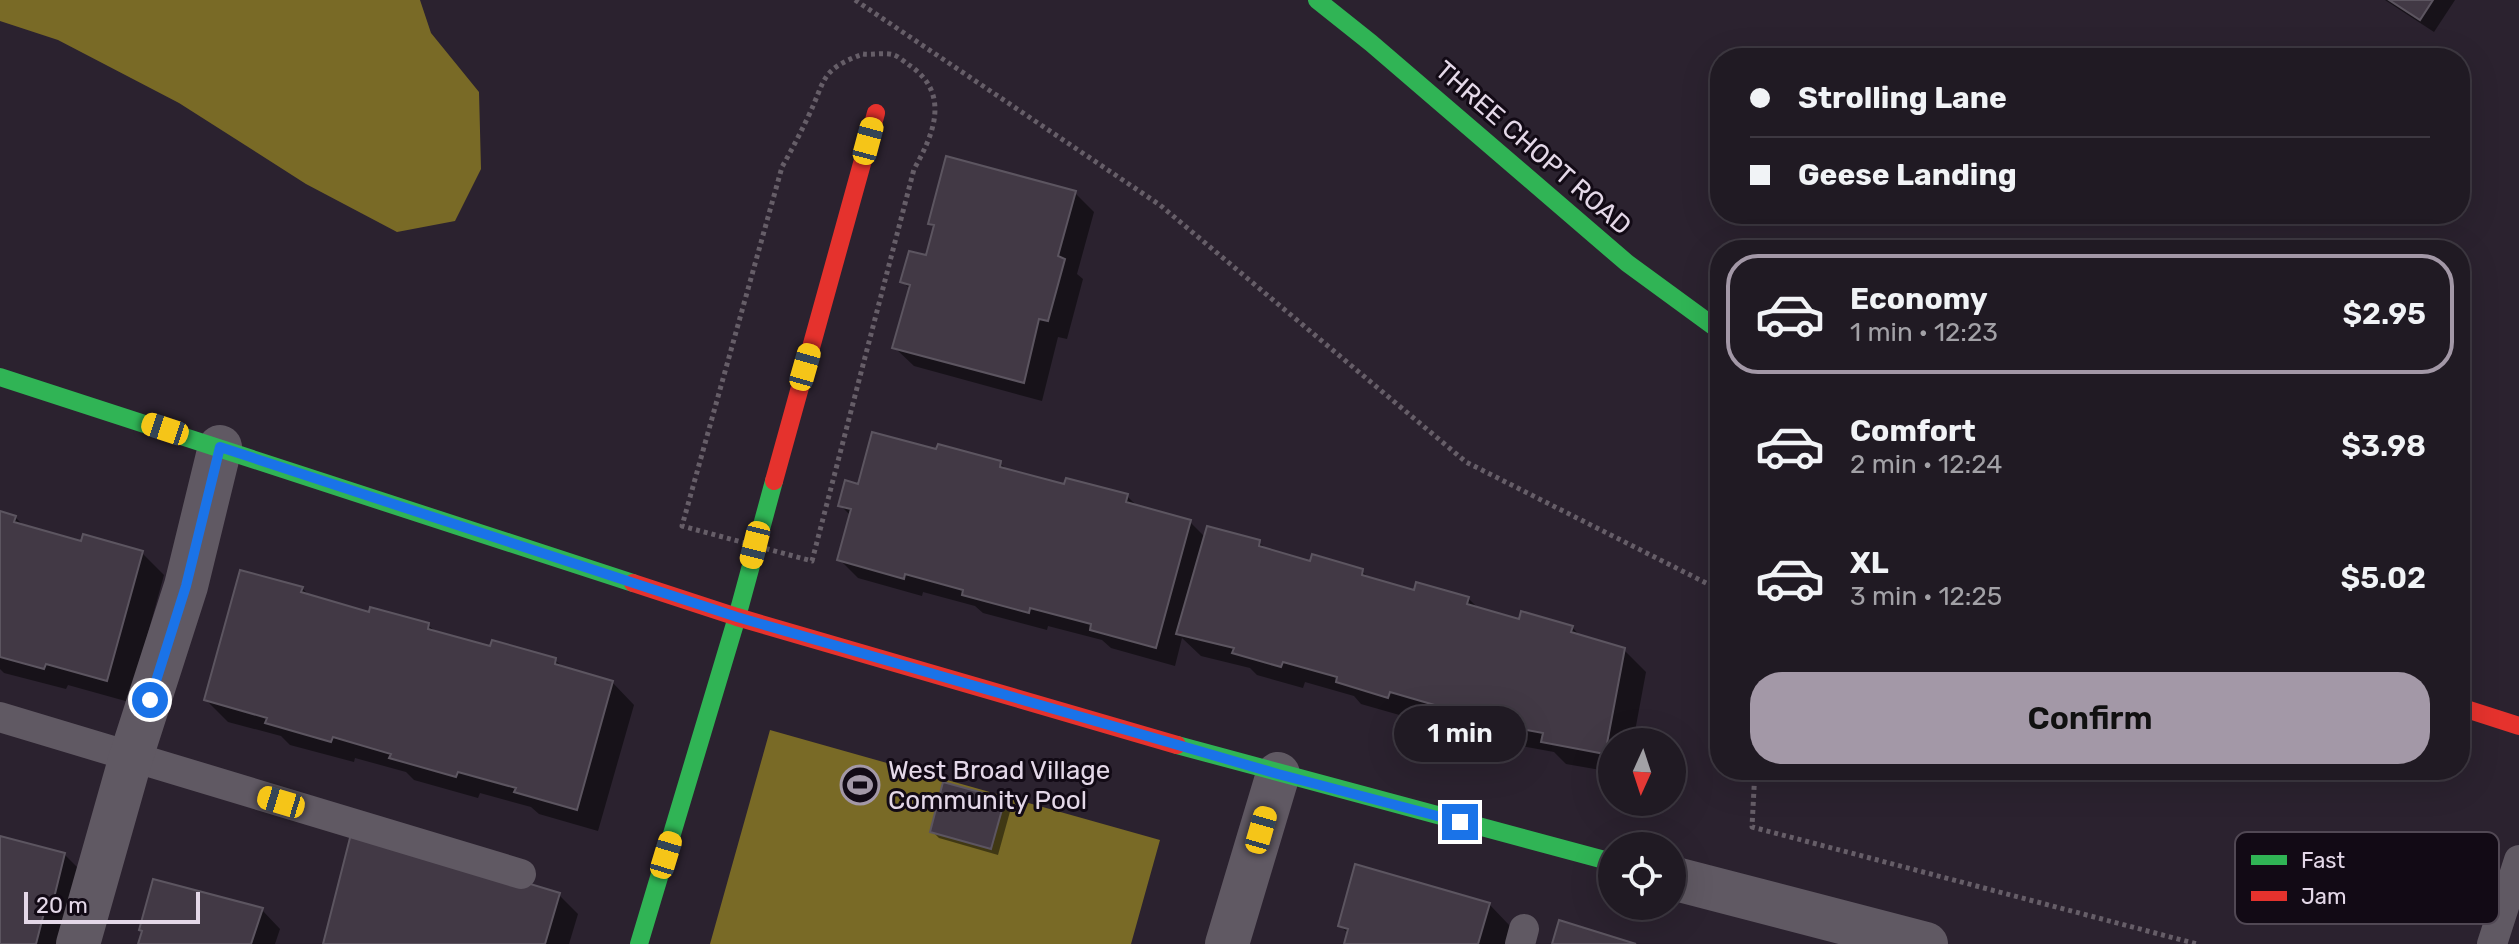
<!DOCTYPE html>
<meta charset="utf-8">
<style>
:root{--surface:#201a23;--page:#28232b;--text:#f1f3f6;--muted:#a2a1a6;--line:#3d3841;--accent:#a398a7}
body{margin:0;font-family:Rubik,sans-serif;background:var(--page);color:var(--text);height:100vh;display:flex;flex-direction:column;font-size:30px;white-space:nowrap}
*{box-sizing:border-box;margin:0}
p{font-size:26px;color:var(--muted)}
.icon{flex:none;width:44px;height:44px;fill:none;stroke:currentColor;stroke-width:2;stroke-linecap:round;stroke-linejoin:round}
.map{position:relative;flex:1;overflow:hidden}
.panel{position:absolute;left:1710px;top:240px;width:760px;height:540px;display:flex;flex-direction:column;background:var(--surface);border-radius:32px;box-shadow:0 8px 32px #0002,0 0 0 2px var(--line)}
.panel>*{flex:none}
.guide{position:absolute;left:1710px;top:48px;width:760px;height:176px;border-radius:32px;box-shadow:0 8px 32px #0002,0 0 0 2px var(--line);display:grid;align-content:center;height:176px;padding:0 40px;background:var(--surface)}
.needle{width:52px;rotate:183deg}
.fabs{position:absolute;left:1598px;top:728px;display:grid;gap:16px}
.fabs a{display:grid;place-items:center;width:88px;height:88px;border-radius:50%;background:var(--surface);box-shadow:0 8px 32px #0002,0 0 0 2px var(--line);font-size:40px}
.scale{position:absolute;left:24px;bottom:20px;width:176px;box-sizing:border-box;padding-left:8px;border:4px solid #e4d8e8;border-top:0;font-size:22px;line-height:28px;white-space:nowrap;color:#e4d8e8;-webkit-text-stroke:6px #120a15;paint-order:stroke}
.end{position:absolute;width:36px;height:36px;margin:-18px;border:10px solid #1a73e8;background:#fff;box-shadow:0 0 0 4px #fff}
.from{border-radius:50%}
.bubble{position:absolute;height:56px;border-radius:28px;background:var(--surface);box-shadow:0 8px 32px #0002,0 0 0 2px var(--line);font-size:26px;font-weight:600;line-height:56px;text-align:center}
.car{position:absolute;width:24px;height:48px;margin:-24px -12px;border-radius:10px;box-shadow:0 0 6px 2px #0007;background:linear-gradient(#f5c518 24%,#345 0 40%,#f5c518 0 76%,#345 0 86%,#f5c518 0)}
.guide b{display:flex;align-items:center;gap:28px;height:76px;font-size:30px}
.guide b+b{border-top:2px solid var(--line)}
.guide i{width:20px;height:20px;background:var(--text)}
ul{padding:14px 0 0;list-style:none}
li{display:flex;align-items:center;gap:24px;height:120px;margin:0 16px 12px;padding:0 24px;border:4px solid transparent;border-radius:32px}
li div{flex:1}
li b{display:block;font-size:30px}
li em{font-style:normal;font-weight:600}
li.selected{border-color:var(--accent)}
li>.icon{width:72px;height:72px;stroke-width:1.5}
.primary-button{display:flex;gap:16px;margin-top:auto;padding:16px 40px}
.primary-button a{flex:1;height:92px;border-radius:32px;background:var(--accent);color:#111;font-size:32px;font-weight:600;line-height:92px;text-align:center}
.map>svg:first-child{display:block}
.water{fill:#796a26}
.shadow{fill:#0007}
.building{fill:#423945;stroke:#5c5560;stroke-width:2}
.lines{fill:none;stroke-linecap:round;stroke-linejoin:round}
.path{stroke:#665e68;stroke-width:5;stroke-dasharray:4 4;stroke-linecap:butt}
.lane{stroke:#605963;stroke-width:30}
.street{stroke:#605963;stroke-width:44}
.fast{stroke:#30b455;stroke-width:18}
.jam{stroke:#e5322d;stroke-width:18}
.route{stroke:#1a73e8;stroke-width:10}
.labels{text-anchor:middle;dominant-baseline:central;stroke-width:6;stroke-linejoin:round;paint-order:stroke}
.street-label{font-size:26px;fill:#e4d8e8;stroke:#120a15}
.poi-label{font-size:26px;fill:#e4d8e8;stroke:#120a15;text-anchor:start}
.key{fill:#120a15;stroke:#514854;stroke-width:2}
.key-label{font-size:22px;fill:#e4d8e8}
</style>
<div class="map">
<svg width="2519" height="944" viewBox="0 0 2519 944">
<rect width="100%" height="100%" fill="#2b222f"/>
<path class="water" d="M0,0H420L431,33L479,92L481,169L455,221L397,232L306,184L179,103L58,40L0,21Z
M770,730L1160,840L1131,944H710Z"/>
<path class="shadow" d="M2385,0H2455L2434,32Z
M1075,193L1094,212L1077,274L1083,279L1067,339L1058,337L1042,401L914,366L895,348L911,290L902,281L928,258L935,229L930,223Z
M938,451L1000,463L1008,471L1065,486L1127,496L1139,508L1190,522L1206,538L1259,542L1268,551L1311,563L1362,571L1371,580L1415,592L1468,598L1480,610L1520,621L1572,627L1582,638L1624,650L1646,672L1633,742H1612V772L1566,764L1554,752L1516,745L1515,750L1461,734L1450,724L1412,713L1410,718L1361,704L1354,696L1305,682L1303,688L1257,675L1250,668L1201,656L1182,638L1175,666L1111,648L1102,640L1048,626L1047,630L983,613L975,606L923,592L922,596L858,578L839,559L851,516L840,505L859,486Z
M0,513L15,517L25,527L82,543L142,553L164,575L129,702L68,685L66,689L4,673L0,669Z
M302,588L311,597L370,614L428,625L437,633L491,648L555,660L564,668L612,682L634,705L598,831L539,814L531,807L480,793L478,798L414,780L406,772L355,758L354,762L290,745L281,736L228,722L206,700Z
M1004,801L1011,808L998,855L939,838L932,831Z
M0,838L64,854L83,873L59,944H0Z
M559,895L578,914L569,944H326Z
M1489,904L1511,927L1506,944H1346L1349,934L1340,926Z
M262,910L280,929L275,944H140Z"/>
<path class="building" d="M2389,0H2433L2420,20Z
M946,156L1076,191L1058,256L1065,259L1048,321L1039,319L1024,383L892,348L910,285L900,282L909,251L926,255L934,225L928,224Z
M872,432L936,449L938,444L1001,461L1000,467L1064,484L1066,478L1128,494L1126,502L1191,520L1156,648L1090,630L1091,624L1030,608L1029,613L962,595L963,590L905,574L904,579L837,560L851,509L838,506L845,480L858,484Z
M0,511L16,516L14,522L81,541L83,534L143,551L107,681L46,664L44,669L0,657Z
M1207,526L1260,540L1259,546L1310,561L1312,554L1363,569L1362,575L1414,590L1416,582L1469,597L1467,604L1519,619L1521,611L1573,626L1571,632L1625,648L1605,754L1541,742L1543,733L1494,724L1493,730L1436,713L1438,706L1390,692L1388,698L1336,682L1337,677L1283,662L1281,667L1232,653L1234,648L1176,634Z
M240,570L303,587L301,592L369,612L370,607L429,623L428,629L490,646L492,640L556,658L555,664L613,681L577,810L514,792L516,788L458,772L456,777L389,758L391,754L333,737L331,742L265,723L267,718L204,700Z
M943,782L1005,799L991,849L930,832Z
M352,830L560,893L545,944H323Z
M0,836L65,853L52,906L46,905L36,944H0Z
M1355,864L1490,903L1478,944H1344L1348,929L1338,926Z
M153,879L263,908L251,944H138L142,931L139,930Z
M1559,920L1636,944H1552Z"/>
<g class="lines">
<path class="path" d="M855,0L1160,205L1466,462L1720,590
M863,54C872,55 885,52 894,55C899,57 905,62 909,65C951,93 934,134 914,169L812,561L682,526L782,167C791,151 800,134 808,117C826,80 819,70 863,54Z
M1755,770L1752,827L2197,944"/>
<path class="lane" d="M0,717L521,874
M1520,944L1524,929
M2492,944L2519,860"/>
<path class="street" d="M1672,878L1926,944
M78,944L131,757L186,586L220,447
M1227,944L1278,774"/>
<path class="fast" d="M1317,0L1371,43L1627,263L1720,331
M0,377L633,583
M1177,745L1612,862
M639,944L737,617L774,481"/>
<path class="jam" d="M774,481L876,113
M633,583L737,617L1177,745
M2460,707L2519,726"/>
</g>
<g class="lines">
<path class="route" d="M150,700L186,586L220,447L737,617L1278,774L1460,822"/>
</g>
<defs>
<symbol id="stadium-ring" viewBox="-11 -11 22 22"><circle r="9.5" fill="#120a15" stroke="#a398a7" stroke-width="1.5"/><path d="M0-5a6.5 5 0 1 0 0 10a6.5 5 0 1 0 0-10ZM-3.5-1.8h7v3.6h-7Z" fill="#a398a7"/></symbol>
</defs>
<g fill-rule="evenodd">
<use href="#stadium-ring" x="838" y="763" width="44" height="44"/>
</g>
<g class="labels">
<g class="street-label">
<text transform="translate(1533 148) rotate(41)">THREE CHOPT ROAD</text>
</g>
<g class="poi-label">
<text x="888" y="770">West Broad Village<tspan x="888" dy="30">Community Pool</tspan></text>
</g>
</g>
<rect x="2235" y="832" width="264" height="92" rx="12" class="key"/>
<rect x="2251" y="855" width="36" height="10" fill="#30b455"/>
<rect x="2251" y="891" width="36" height="10" fill="#e5322d"/>
<g class="key-label">
<text x="2301" y="868">Fast</text>
<text x="2301" y="904">Jam</text>
</g>
</svg>
<div class="fabs">
<a><svg class="needle" viewBox="-14 -14 28 28"><path d="M0-13l5 13h-10z" fill="#e53935"/><path d="M0 13l5-13h-10z" fill="#a2a1a6"/></svg></a>
<a><svg class="icon" aria-label="locate" viewBox="0 0 24 24"><circle cx="12" cy="12" r="6"/><path d="M12 2v4M12 18v4M2 12h4M18 12h4"/></svg></a>
</div>
<div class="scale">20 m</div>
<i class="end from" style="left:150px;top:700px"></i>
<i class="end" style="left:1460px;top:822px"></i>
<div class="bubble" style="left:1394px;top:706px;width:132px">1 min</div>
<i class="car" style="left:868px;top:141px;rotate:15deg"></i>
<i class="car" style="left:805px;top:367px;rotate:16deg"></i>
<i class="car" style="left:165px;top:429px;rotate:288deg"></i>
<i class="car" style="left:755px;top:545px;rotate:194deg"></i>
<i class="car" style="left:281px;top:802px;rotate:287deg"></i>
<i class="car" style="left:1261px;top:830px;rotate:16deg"></i>
<i class="car" style="left:666px;top:855px;rotate:17deg"></i>
<div class="guide">
<b><i class="from"></i>Strolling Lane</b>
<b><i></i>Geese Landing</b>
</div>
<section class="panel">
<ul>
<li class="selected"><svg class="icon" aria-label="car" viewBox="0 0 24 24"><path d="M5 17H2v-5l4-1 3-4h7l3 4 3 1v5h-3M9 17h6M6 11h13"/><circle cx="7" cy="17" r="2"/><circle cx="17" cy="17" r="2"/></svg><div><b>Economy</b><p>1 min · 12:23</p></div><em>$2.95</em></li>
<li><svg class="icon" aria-label="car" viewBox="0 0 24 24"><path d="M5 17H2v-5l4-1 3-4h7l3 4 3 1v5h-3M9 17h6M6 11h13"/><circle cx="7" cy="17" r="2"/><circle cx="17" cy="17" r="2"/></svg><div><b>Comfort</b><p>2 min · 12:24</p></div><em>$3.98</em></li>
<li><svg class="icon" aria-label="car" viewBox="0 0 24 24"><path d="M5 17H2v-5l4-1 3-4h7l3 4 3 1v5h-3M9 17h6M6 11h13"/><circle cx="7" cy="17" r="2"/><circle cx="17" cy="17" r="2"/></svg><div><b>XL</b><p>3 min · 12:25</p></div><em>$5.02</em></li>
</ul>
<div class="primary-button"><a>Confirm</a></div>
</section>
</div>
